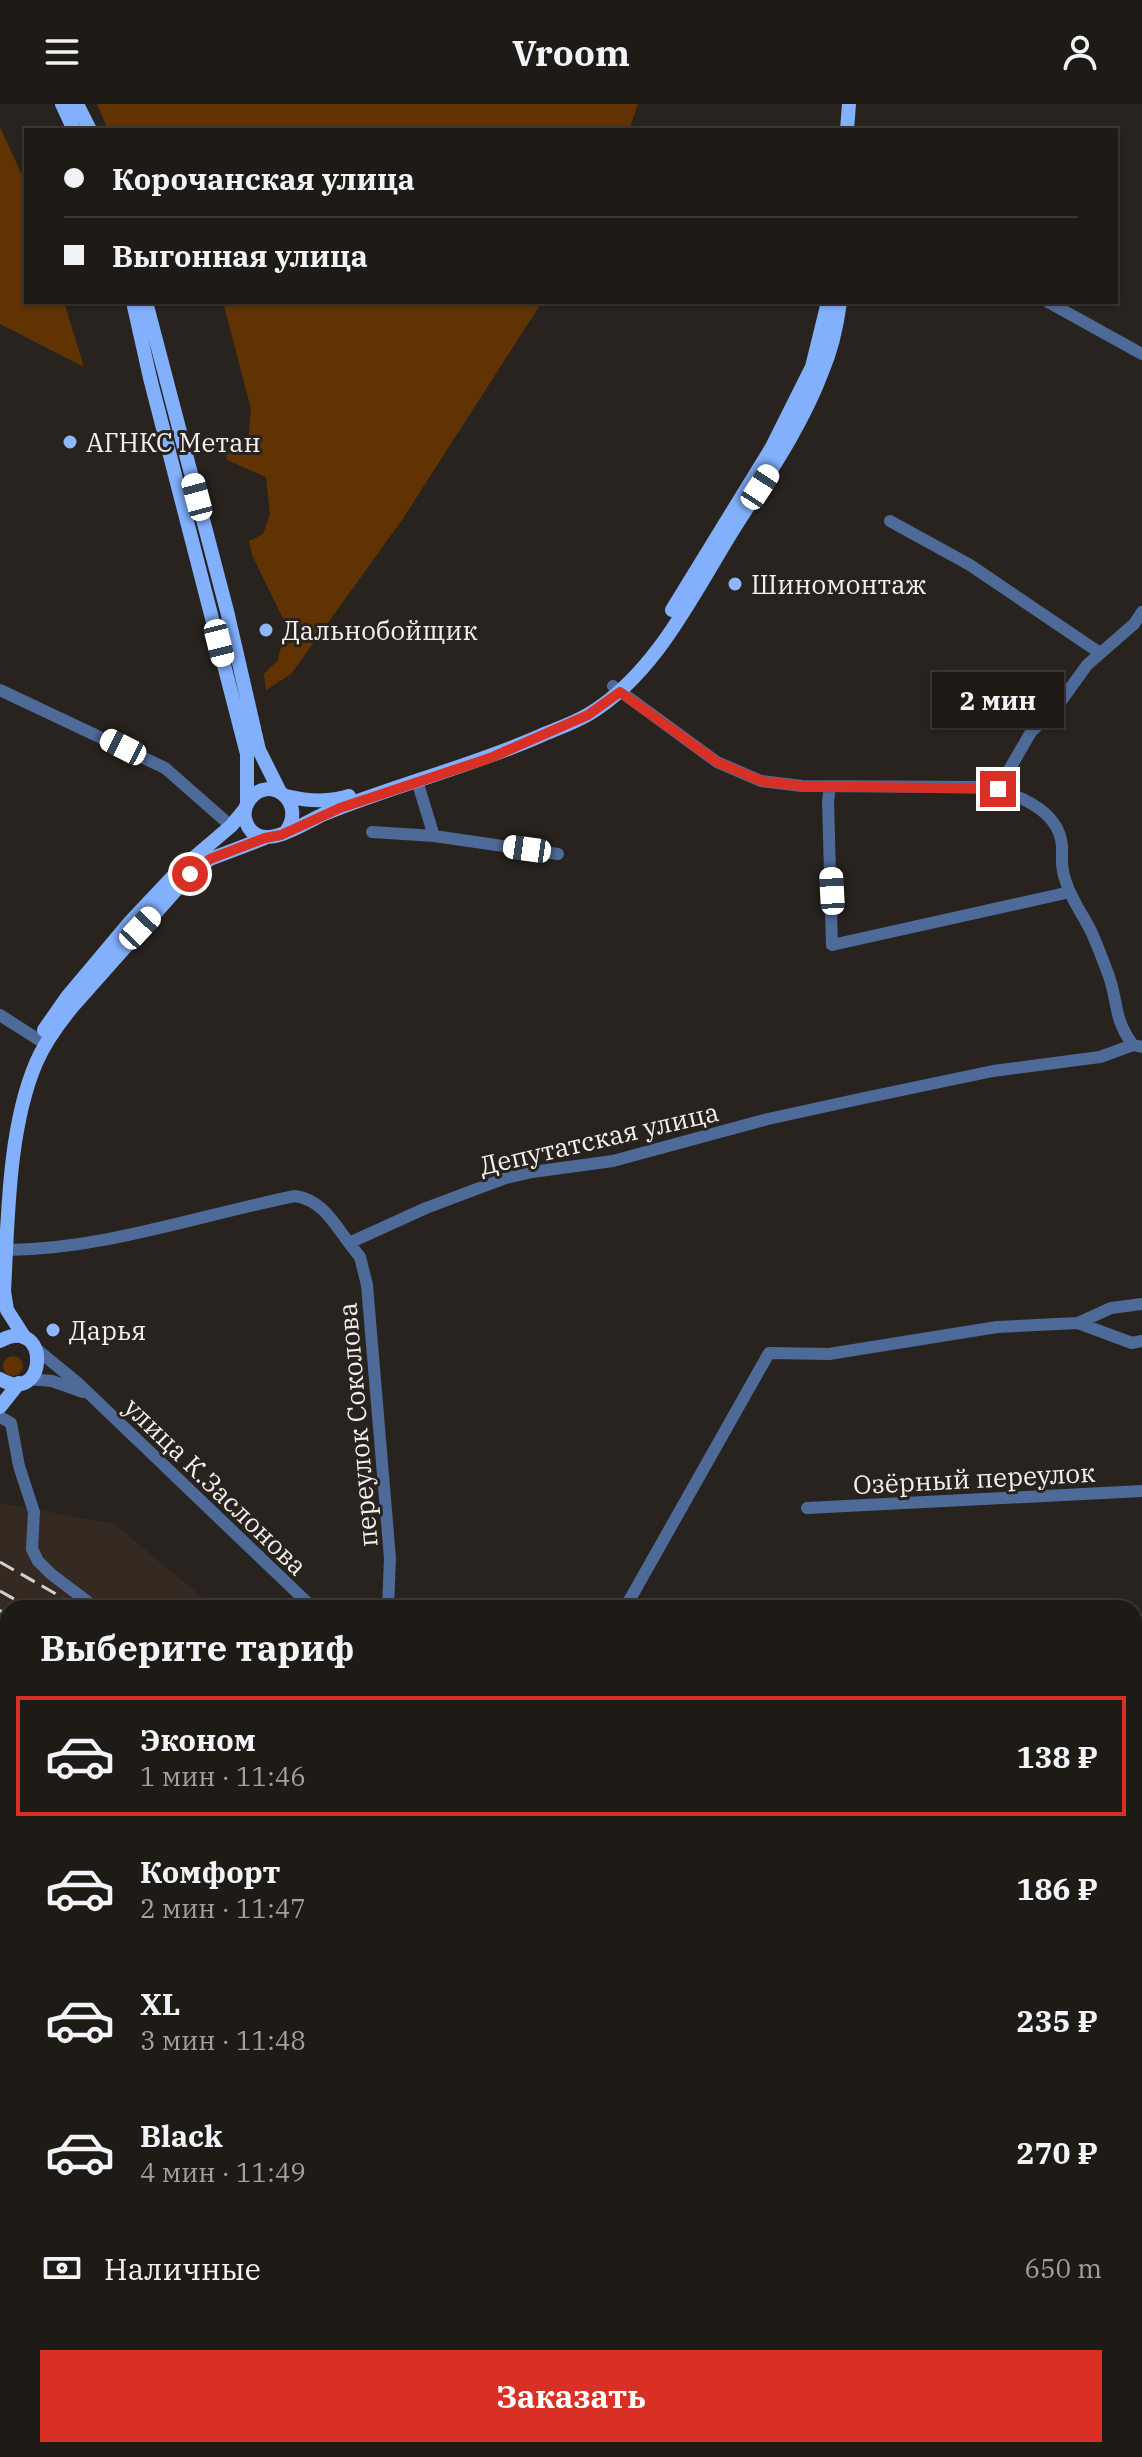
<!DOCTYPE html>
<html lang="ru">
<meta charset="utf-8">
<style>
:root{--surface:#1e1a16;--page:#2b2723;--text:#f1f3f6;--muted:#a1a1a1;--line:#3c3835;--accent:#d93025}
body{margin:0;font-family:"IBM Plex Serif",serif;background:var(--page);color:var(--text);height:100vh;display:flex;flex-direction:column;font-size:30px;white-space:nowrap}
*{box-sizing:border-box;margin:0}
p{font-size:26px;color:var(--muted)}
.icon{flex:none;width:44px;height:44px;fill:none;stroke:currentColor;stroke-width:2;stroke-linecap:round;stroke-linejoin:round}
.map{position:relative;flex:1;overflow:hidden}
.drawer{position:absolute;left:0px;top:1496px;width:1142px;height:858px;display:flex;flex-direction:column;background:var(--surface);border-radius:24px 24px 0 0;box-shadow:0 2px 6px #0004,0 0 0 2px var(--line)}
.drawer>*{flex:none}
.guide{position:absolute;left:24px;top:24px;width:1094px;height:176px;border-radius:0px;box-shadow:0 2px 6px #0004,0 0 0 2px var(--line);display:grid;align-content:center;height:176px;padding:0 40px;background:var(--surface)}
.end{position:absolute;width:36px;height:36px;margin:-18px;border:10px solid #d93025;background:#fff;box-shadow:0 0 0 4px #fff}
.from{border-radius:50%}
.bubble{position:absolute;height:56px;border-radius:0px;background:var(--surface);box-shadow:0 2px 6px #0004,0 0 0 2px var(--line);font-size:26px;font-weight:700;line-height:56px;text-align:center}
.car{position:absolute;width:24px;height:48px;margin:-24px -12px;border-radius:10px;box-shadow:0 0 6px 2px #0007;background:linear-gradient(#fff 24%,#345 0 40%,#fff 0 76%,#345 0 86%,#fff 0)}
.guide b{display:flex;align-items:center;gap:28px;height:76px;font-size:30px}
.guide b+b{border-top:2px solid var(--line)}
.guide i{width:20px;height:20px;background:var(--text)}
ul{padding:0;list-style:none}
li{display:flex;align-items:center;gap:24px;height:120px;margin:0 16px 12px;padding:0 24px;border:4px solid transparent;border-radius:0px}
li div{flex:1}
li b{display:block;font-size:30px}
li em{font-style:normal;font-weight:700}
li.on{border-color:var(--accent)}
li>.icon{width:72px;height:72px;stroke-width:1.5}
h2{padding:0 40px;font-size:36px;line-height:96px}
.pay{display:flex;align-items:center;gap:20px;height:88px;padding:0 40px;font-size:30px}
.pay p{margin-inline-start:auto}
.primary-button{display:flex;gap:16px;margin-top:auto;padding:16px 40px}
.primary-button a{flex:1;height:92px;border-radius:0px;background:var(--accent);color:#fff;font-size:32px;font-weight:700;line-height:92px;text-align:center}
header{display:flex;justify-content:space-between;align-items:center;height:104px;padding:0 40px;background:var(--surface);font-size:36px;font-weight:700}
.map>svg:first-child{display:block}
.built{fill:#352a22}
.green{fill:#613302}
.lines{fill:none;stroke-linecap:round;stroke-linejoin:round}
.minor{stroke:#4e6a98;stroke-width:12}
.major{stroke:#82b0fd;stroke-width:14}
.rail{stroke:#d3cfcc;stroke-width:3;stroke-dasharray:16 8;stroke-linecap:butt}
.route{stroke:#d93025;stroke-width:10}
.poi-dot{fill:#8eb8fd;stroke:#28231e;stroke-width:3}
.labels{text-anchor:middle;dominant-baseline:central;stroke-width:6;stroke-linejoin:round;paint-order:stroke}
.poi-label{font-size:26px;fill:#f4f0ee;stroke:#28231e;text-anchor:start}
.street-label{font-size:26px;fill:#f4f0ee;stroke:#28231e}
</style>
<header><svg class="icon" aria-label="menu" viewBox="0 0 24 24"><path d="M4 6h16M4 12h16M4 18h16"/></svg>Vroom<svg class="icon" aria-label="person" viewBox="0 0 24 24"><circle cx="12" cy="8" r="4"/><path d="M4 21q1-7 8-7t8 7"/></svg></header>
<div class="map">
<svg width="1142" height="2353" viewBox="0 0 1142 2353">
<rect width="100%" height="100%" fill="#28231e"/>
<path class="built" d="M0,1399L114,1420L215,1504H8V1975L0,1976Z
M14,2346H757L780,2353H15Z"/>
<path class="green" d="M97,0H638L629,26H108Z
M0,23L26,80V198H64L84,263L0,220Z
M223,198H542L402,416L291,570L266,586L264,570L278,556L286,521L252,451L249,437L263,430L270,410L266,373L227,356L226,347L248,341L251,305Z
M3 1262a10 10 0 1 1 20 0a10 10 0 1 1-20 0Z
M83,2346H323L325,2353H83Z"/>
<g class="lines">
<path class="minor" d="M1048,198L1142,250
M890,417L970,461L1100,549
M613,582L717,658L761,677L802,682L979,683C1010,687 1059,703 1062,742C1062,755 1061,766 1066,778C1071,795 1083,811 1091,827C1097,840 1102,854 1107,867C1119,896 1112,913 1133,941L1142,943
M0,586L165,664L231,722
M417,677L434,732
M830,683L828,697L832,841L1070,788
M998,685L1031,628L1056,604L1087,561L1134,520L1142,508
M372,728L434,732L558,750
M0,911L39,936
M349,1139L360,1153L367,1181L390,1454L388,1504
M7,1146C105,1145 200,1111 295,1092C322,1096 333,1118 349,1139L426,1104L506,1074L532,1068L613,1057L768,1015L864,994L993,967L1100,953L1133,941
M1078,1219L1111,1204L1142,1200
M35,1244L79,1280L313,1504
M29,1275L52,1277L83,1288
M0,1313L11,1319L19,1362L34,1408L32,1445L38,1457L51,1470L96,1504
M807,1404L1142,1387
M625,1504L769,1249L829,1250L997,1223L1078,1219L1132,1239L1142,1237
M1134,2233L1142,2239
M338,2346L340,2353"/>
<path class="major" d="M62,0L74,26
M77,0L90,26
M847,26L849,0
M133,198L150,274L247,650V698
M146,198L227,507L259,646L280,688
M672,506L772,343L812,263L828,198
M286,692C307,697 328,699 349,692
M287,726C306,697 269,670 250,695C245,702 243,710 246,718C259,752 303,719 324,710C395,681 469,663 540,632C556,625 574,619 589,610C656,570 693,490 733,426C765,375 801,324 822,268C831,247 837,221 840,198
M44,926L67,893L130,818L177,768L231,722L245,705
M25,1234L7,1206L4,1187C8,1115 8,1025 36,959C45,938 59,919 73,902L190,770L210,755L265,734
M0,1237C50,1209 49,1303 0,1275
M0,1303L19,1279
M0,2304L4,2353"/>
<path class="rail" d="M0,1458L56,1490L73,1504
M0,1487L30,1504
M0,1506L8,1515
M469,2346V2353
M529,2346L531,2353
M556,2346L559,2353
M574,2346L578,2353
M612,2346L617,2353
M794,2346L812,2353
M74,2353L75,2346
M452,2353L453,2346"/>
</g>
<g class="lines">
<path class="route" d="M190,770L210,755L265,734L281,731L340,704L490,654L588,611L620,588L717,658L761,677L802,682L998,685"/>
</g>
<g class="poi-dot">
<circle cx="70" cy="338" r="8"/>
<circle cx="735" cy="480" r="8"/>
<circle cx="266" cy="526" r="8"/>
<circle cx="53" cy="1226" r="8"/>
</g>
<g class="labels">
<g class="poi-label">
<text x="86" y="338">АГНКС Метан</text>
<text x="751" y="480">Шиномонтаж</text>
<text x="282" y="526">Дальнобойщик</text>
<text x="69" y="1226">Дарья</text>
</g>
<g class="street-label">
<text transform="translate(599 1034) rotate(-13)">Депутатская улица</text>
<text transform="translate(357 1321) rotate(-95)">переулок Соколова</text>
<text transform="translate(974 1374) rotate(-3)">Озёрный переулок</text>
<text transform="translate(216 1382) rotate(44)">улица К.Заслонова</text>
</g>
</g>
</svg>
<i class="end from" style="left:190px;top:770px"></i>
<i class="end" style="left:998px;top:685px"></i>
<div class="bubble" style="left:932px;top:568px;width:132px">2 мин</div>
<i class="car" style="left:760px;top:383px;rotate:33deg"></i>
<i class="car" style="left:197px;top:393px;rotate:345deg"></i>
<i class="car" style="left:219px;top:539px;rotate:166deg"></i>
<i class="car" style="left:123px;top:643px;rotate:297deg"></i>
<i class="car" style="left:527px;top:745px;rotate:278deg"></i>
<i class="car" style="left:832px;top:787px;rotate:357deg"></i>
<i class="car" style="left:140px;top:824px;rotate:43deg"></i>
<div class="guide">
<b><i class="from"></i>Корочанская улица</b>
<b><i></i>Выгонная улица</b>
</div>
<section class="drawer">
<h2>Выберите тариф</h2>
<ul>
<li class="on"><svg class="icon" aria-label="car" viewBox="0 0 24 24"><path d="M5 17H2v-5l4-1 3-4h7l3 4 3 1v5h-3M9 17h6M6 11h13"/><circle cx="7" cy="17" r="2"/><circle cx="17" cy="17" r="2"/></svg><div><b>Эконом</b><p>1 мин · 11:46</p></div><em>138 ₽</em></li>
<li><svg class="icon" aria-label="car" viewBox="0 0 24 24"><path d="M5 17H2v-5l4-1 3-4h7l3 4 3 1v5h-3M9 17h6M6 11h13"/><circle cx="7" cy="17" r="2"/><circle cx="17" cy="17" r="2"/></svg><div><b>Комфорт</b><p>2 мин · 11:47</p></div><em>186 ₽</em></li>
<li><svg class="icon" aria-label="car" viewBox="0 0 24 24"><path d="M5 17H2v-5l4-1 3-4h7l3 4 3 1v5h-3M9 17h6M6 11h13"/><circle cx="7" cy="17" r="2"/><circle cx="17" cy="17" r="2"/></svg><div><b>XL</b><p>3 мин · 11:48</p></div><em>235 ₽</em></li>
<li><svg class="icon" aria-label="car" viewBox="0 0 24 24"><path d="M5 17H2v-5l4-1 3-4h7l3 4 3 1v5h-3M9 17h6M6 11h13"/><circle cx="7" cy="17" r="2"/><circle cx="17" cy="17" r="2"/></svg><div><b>Black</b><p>4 мин · 11:49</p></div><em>270 ₽</em></li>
</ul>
<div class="pay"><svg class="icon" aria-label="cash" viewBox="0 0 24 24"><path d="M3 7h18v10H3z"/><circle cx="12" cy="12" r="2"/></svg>Наличные<p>650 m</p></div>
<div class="primary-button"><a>Заказать</a></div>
</section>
</div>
